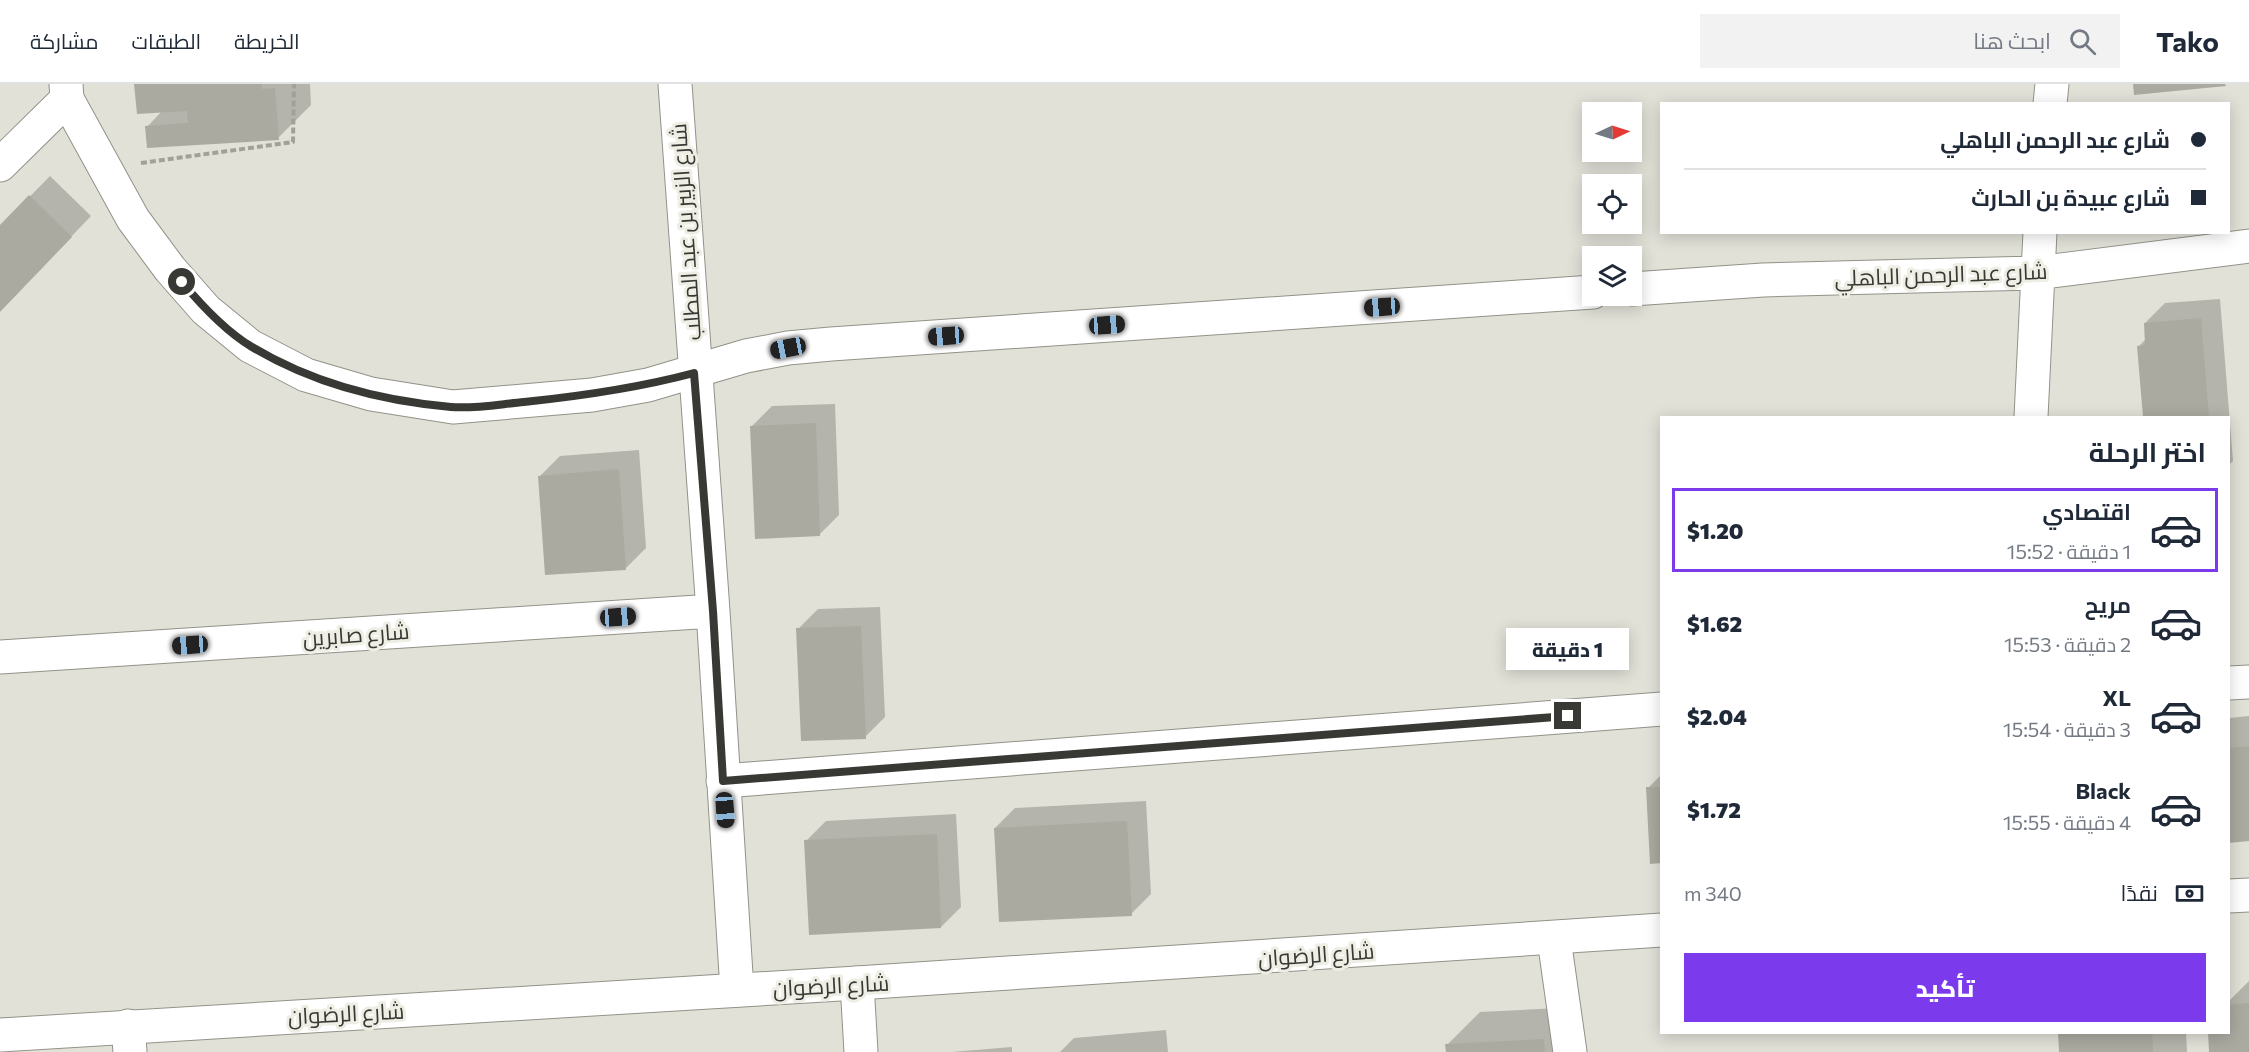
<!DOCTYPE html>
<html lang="ar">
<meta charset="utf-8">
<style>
:root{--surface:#fff;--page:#f2f2f3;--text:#1f2937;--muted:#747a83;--line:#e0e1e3;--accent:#7c3aed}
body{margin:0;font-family:Commissioner,Cairo,sans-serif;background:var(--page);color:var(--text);direction:rtl;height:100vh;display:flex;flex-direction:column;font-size:22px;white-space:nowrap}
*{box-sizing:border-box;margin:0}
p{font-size:20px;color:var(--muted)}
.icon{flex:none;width:33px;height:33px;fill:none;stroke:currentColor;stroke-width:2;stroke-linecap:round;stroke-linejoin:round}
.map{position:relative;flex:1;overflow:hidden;direction:ltr}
.sheet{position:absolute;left:1660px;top:332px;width:570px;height:618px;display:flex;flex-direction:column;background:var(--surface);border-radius:0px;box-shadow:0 3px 15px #0003;direction:rtl}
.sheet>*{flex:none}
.hud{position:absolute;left:1660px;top:18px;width:570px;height:132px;border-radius:0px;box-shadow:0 3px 15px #0003;direction:rtl;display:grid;align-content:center;height:132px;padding:0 24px;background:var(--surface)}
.needle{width:39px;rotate:86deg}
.tools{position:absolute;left:1582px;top:18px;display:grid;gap:12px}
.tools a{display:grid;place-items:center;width:60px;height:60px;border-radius:0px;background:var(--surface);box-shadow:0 3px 15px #0003;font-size:30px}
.end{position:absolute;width:27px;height:27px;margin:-14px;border:8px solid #383834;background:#fff;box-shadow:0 0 0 3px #fff}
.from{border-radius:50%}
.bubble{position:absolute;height:42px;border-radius:0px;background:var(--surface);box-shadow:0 3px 15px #0003;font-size:20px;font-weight:800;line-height:42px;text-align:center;direction:rtl}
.car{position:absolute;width:18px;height:36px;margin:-18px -9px;border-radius:8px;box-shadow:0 0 4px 2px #0007;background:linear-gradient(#222 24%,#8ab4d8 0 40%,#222 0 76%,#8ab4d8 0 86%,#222 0)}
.hud b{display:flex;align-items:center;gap:21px;height:57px;font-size:22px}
.hud b+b{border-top:2px solid var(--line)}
.hud i{width:15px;height:15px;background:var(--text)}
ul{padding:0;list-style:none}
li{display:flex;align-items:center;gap:18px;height:84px;margin:0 12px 9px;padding:0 12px;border:3px solid transparent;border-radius:0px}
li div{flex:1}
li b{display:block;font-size:22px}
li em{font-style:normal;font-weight:800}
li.active{border-color:var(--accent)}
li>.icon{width:54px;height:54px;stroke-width:1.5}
h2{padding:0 24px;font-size:27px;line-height:72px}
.pay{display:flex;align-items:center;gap:15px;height:66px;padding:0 24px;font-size:22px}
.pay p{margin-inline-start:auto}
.primary-button{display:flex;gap:12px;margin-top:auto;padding:12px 24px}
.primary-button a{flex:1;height:69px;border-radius:0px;background:var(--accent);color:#fff;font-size:24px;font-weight:800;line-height:69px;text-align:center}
header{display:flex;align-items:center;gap:36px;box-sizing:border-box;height:84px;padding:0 30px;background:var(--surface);border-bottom:2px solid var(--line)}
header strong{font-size:28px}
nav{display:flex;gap:33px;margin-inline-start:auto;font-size:21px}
.search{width:420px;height:54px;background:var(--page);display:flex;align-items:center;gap:15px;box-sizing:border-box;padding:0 21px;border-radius:0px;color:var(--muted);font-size:22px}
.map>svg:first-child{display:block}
.shadow{fill:#0003}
.building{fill:#aaaaa1}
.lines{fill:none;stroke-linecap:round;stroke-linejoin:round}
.minor-casing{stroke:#929289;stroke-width:35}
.secondary-casing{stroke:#929289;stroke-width:35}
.path{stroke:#a1a199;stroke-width:4;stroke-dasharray:6 3;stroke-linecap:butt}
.minor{stroke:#fff;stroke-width:33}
.secondary{stroke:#fff;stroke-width:33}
.route{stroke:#383834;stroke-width:8}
.labels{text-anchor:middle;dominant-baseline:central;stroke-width:6;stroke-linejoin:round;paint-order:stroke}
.street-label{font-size:22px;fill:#383834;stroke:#eeeee5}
</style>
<header>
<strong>Tako</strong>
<div class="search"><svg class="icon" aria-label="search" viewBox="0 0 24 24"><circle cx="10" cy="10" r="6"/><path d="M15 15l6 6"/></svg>ابحث هنا</div>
<nav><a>الخريطة</a><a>الطبقات</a><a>مشاركة</a></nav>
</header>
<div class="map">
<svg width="2249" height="968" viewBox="0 0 2249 968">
<rect width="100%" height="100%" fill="#e1e1d8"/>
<path class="shadow" d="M136,0H310L311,21L278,54L147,43L162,27Z
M50,92L91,132L0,227V143Z
M2220,215L2233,377L2229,381V333H2145L2138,263L2146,255L2145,239L2165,219Z
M835,320L839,431L819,451L752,342L772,322Z
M639,366L646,464L626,484L540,392L560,372Z
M880,523L885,633L865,653L798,545L818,525Z
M2249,632V756L2229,758V634Z
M1662,690V778L1648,704Z
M1146,717L1151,810L1131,830L995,744L1015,724Z
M956,730L961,823L941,843L806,757L826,737Z
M2249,897V968H2211L2210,948H2229V917Z
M1577,923L1579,968H1447V961L1480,928Z
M1166,946L1168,968H1060L1074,954Z
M2059,948H2186L2187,968H2061Z
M1012,963V968H951Z"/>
<path class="building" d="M134,0H262V5L275,4L279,56L147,64L145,42L188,39L187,27L137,30Z
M2133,0H2225L2226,2L2134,11Z
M29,111L72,153L0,228V141Z
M2201,234L2209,333H2143L2137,262L2145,261L2144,239Z
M816,339L820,452L755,455L750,342Z
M619,385L626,486L545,491L538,392Z
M861,542L866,655L801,657L796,544Z
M2249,662V757L2229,759V664Z
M1646,703H1662V779L1650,780Z
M1127,737L1132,832L999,838L994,744Z
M937,750L941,844L809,851L804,756Z
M2249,919V968H2209L2208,948H2229V921Z
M2058,948H2152L2153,968H2059Z
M1544,955L1545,968H1446L1445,960Z"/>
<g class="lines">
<defs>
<path id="minor" d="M66,0L67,15L133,135L170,185L206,226L250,262L306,291L371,310L453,323L592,311L648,301L746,272L788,264L831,260L1593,208
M675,0L713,527L737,906
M2050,20L2052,0
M0,81L67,15
M1632,205L1763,196L2037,189L2249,162
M2031,333L2040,148
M0,573L713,527
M2229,599L2249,598
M723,697L1662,625
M1554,855L1570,968
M857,899L861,968
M128,942L130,968"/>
<path id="secondary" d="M2229,812L2249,811
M0,951L857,899L1662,846"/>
</defs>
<use href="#minor" class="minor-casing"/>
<use href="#secondary" class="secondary-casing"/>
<path class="path" d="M141,79L293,58L294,0"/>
<use href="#minor" class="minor"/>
<use href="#secondary" class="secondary"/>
</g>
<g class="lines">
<path class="route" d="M182,198C202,222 225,247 252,263C312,299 382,317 451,323C474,325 501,320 524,318C582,312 638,304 694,289L713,527L723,697L1568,632"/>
</g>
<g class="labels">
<g class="street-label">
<text transform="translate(685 148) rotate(-94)">شارع الزبير بن عبد المطلب</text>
<text transform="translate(1941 190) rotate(-2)">شارع عبد الرحمن الباهلي</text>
<text transform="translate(356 550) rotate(-4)">شارع صابرين</text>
<text transform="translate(1316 870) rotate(-4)">شارع الرضوان</text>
<text transform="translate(831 901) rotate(-3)">شارع الرضوان</text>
<text transform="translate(346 929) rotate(-3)">شارع الرضوان</text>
</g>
</g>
</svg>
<div class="tools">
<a><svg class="needle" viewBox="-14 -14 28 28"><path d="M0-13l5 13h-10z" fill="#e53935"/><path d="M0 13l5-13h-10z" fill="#747a83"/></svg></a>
<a><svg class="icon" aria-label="locate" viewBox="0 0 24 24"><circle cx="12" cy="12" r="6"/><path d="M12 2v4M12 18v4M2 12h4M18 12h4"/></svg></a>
<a><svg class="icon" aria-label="layers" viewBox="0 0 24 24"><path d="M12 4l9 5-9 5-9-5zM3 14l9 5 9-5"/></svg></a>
</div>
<i class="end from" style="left:182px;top:198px"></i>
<i class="end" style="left:1568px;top:632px"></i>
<div class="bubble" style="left:1506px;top:544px;width:123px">1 دقيقة</div>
<i class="car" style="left:1382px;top:223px;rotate:266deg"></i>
<i class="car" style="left:1107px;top:241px;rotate:86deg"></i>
<i class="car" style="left:946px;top:252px;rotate:266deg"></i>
<i class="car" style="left:788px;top:264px;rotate:259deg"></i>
<i class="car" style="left:618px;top:533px;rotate:86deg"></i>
<i class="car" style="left:190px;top:561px;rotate:266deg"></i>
<i class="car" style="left:725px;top:726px;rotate:176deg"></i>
<div class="hud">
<b><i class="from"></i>شارع عبد الرحمن الباهلي</b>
<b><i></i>شارع عبيدة بن الحارث</b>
</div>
<section class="sheet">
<h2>اختر الرحلة</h2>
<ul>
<li class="active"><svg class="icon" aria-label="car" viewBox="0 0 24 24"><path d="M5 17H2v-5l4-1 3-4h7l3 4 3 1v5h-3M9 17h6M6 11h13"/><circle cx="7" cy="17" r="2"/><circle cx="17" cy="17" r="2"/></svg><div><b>اقتصادي</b><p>1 دقيقة · 15:52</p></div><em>$1.20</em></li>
<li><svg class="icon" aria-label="car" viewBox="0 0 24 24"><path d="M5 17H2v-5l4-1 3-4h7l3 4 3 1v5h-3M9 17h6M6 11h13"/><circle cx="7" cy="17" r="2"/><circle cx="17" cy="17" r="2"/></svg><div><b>مريح</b><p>2 دقيقة · 15:53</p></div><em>$1.62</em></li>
<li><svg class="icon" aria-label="car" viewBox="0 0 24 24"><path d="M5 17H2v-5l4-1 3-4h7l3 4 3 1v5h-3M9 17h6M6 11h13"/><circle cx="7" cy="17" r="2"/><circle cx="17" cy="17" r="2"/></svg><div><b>XL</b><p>3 دقيقة · 15:54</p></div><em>$2.04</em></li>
<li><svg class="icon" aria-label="car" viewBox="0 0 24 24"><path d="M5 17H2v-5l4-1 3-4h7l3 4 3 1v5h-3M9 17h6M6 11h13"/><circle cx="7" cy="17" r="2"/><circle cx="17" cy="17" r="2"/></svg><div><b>Black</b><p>4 دقيقة · 15:55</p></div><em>$1.72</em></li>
</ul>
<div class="pay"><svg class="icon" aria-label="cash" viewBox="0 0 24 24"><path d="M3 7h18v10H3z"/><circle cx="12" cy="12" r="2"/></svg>نقدًا<p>340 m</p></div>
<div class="primary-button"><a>تأكيد</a></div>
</section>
</div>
